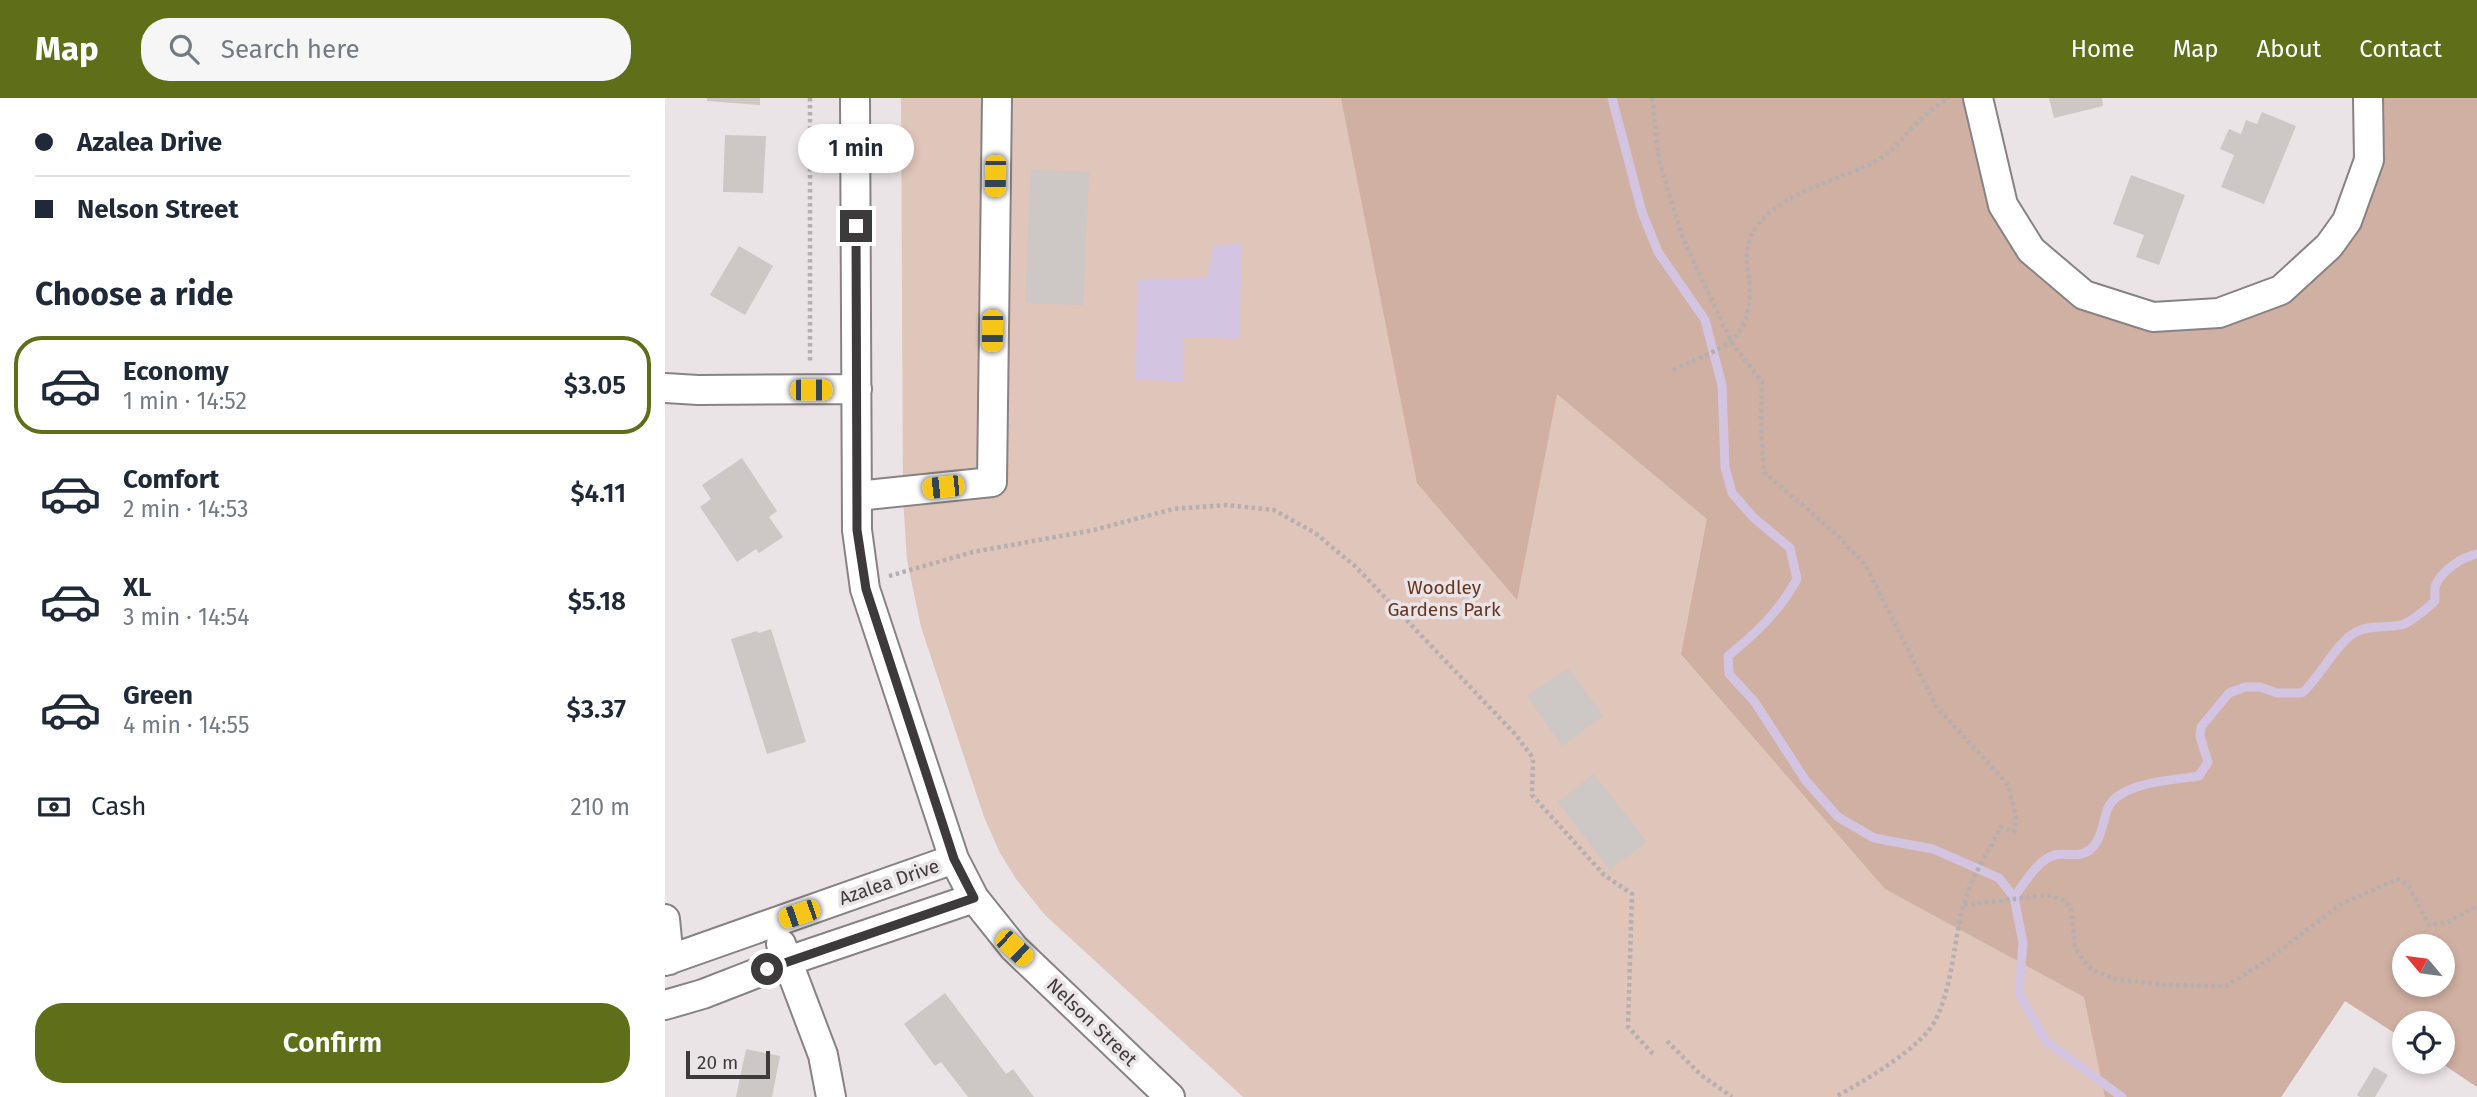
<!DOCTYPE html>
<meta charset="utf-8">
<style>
:root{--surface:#fff;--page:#f6f6f7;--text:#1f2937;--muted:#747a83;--line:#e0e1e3;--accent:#5f6e19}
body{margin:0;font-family:"Fira Sans",sans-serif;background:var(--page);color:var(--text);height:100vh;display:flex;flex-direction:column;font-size:26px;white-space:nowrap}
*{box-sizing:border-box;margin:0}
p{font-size:23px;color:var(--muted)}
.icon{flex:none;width:38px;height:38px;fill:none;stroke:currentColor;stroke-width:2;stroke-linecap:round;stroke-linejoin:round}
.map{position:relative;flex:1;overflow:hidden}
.drawer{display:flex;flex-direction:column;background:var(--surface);width:665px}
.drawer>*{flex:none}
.hud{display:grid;align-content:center;height:154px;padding:0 35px;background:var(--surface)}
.needle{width:46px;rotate:299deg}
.buttons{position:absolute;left:1727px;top:836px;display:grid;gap:14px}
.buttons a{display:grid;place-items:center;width:63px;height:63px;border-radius:50%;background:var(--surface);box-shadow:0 4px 10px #0003;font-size:35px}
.scale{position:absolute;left:21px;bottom:18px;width:84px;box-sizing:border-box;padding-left:7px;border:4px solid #3c3a3a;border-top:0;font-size:19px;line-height:24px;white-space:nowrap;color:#3c3a3a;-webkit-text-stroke:5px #ebe4e6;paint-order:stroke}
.end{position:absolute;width:32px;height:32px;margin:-16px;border:9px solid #3c3a3a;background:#fff;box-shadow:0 0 0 4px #fff}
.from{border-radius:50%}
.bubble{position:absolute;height:49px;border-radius:24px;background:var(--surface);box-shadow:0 4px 10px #0003;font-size:23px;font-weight:600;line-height:49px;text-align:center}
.car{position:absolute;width:21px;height:42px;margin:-21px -10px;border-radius:9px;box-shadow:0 0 5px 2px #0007;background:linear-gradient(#f5c518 24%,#345 0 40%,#f5c518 0 76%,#345 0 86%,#f5c518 0)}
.hud b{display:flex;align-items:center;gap:24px;height:66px;font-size:26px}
.hud b+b{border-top:2px solid var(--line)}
.hud i{width:18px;height:18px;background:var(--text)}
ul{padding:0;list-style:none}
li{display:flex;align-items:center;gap:21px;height:98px;margin:0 14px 10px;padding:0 21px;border:4px solid transparent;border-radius:28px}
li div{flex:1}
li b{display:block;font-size:26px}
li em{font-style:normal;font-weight:600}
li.active{border-color:var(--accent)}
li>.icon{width:63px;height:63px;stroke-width:1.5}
h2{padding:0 35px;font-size:32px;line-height:84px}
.pay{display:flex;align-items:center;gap:18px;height:77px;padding:0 35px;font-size:26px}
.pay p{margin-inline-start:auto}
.cta{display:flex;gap:14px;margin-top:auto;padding:14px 35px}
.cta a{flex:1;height:80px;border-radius:28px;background:var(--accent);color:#fff;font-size:28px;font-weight:600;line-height:80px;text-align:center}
header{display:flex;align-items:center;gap:42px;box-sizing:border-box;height:98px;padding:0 35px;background:var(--accent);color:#fff}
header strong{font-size:33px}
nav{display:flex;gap:38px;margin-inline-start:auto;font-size:24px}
.search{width:490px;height:63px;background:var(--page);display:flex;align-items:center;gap:18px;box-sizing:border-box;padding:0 24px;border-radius:28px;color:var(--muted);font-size:26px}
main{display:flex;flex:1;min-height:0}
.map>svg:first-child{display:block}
.green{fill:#dfc5ba;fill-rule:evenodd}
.forest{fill:#d0b0a2;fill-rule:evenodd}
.water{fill:#d3c4e1}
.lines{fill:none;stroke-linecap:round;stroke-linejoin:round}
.stream{stroke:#d3c4e1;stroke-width:9}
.building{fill:#cdc7c6}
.minor-casing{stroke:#888283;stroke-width:32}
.path{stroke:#b5afb0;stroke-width:4.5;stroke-dasharray:3.5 3.5;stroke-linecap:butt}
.minor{stroke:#fff;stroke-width:28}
.route{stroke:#3c3a3a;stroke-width:9}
.labels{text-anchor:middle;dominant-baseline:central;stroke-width:7;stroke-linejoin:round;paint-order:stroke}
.park-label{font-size:19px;fill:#633620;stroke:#ebe4e6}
.street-label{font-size:19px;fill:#3c3a3a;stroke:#ebe4e6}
</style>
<header>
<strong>Map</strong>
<div class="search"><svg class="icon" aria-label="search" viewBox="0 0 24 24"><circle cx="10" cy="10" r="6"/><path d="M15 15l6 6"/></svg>Search here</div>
<nav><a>Home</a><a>Map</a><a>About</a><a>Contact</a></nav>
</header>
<main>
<section class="drawer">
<div class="hud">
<b><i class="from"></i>Azalea Drive</b>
<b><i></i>Nelson Street</b>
</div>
<h2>Choose a ride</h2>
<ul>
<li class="active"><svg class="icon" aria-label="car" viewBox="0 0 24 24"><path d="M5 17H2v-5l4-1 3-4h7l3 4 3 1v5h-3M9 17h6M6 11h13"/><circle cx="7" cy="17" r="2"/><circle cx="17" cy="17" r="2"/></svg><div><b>Economy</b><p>1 min · 14:52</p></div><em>$3.05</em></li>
<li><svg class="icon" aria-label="car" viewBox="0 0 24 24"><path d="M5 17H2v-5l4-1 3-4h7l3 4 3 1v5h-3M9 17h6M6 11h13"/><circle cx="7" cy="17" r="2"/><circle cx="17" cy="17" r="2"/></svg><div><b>Comfort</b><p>2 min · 14:53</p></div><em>$4.11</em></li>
<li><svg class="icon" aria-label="car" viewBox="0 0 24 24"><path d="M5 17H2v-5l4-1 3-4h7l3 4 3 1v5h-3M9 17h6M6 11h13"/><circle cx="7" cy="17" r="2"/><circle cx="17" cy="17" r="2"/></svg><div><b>XL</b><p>3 min · 14:54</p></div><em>$5.18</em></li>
<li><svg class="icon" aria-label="car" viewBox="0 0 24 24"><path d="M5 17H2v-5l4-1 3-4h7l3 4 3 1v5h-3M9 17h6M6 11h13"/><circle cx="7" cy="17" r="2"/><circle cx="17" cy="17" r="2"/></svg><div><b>Green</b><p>4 min · 14:55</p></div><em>$3.37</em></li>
</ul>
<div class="pay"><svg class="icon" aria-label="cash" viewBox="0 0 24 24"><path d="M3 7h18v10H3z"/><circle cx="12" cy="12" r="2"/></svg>Cash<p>210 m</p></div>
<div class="cta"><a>Confirm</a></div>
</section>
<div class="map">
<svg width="1812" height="999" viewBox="0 0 1812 999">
<rect width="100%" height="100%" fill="#ebe4e6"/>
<path class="green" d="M236,0H1273L1295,92L1528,261L1812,0V989L1775,964H1778V926H1740L1739,941L1680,903L1616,999H578L380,817L351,781L334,753L319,719L256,529L242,462L238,400ZM1740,849H1778V887H1740Z"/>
<path class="forest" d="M676,0H1313L1366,152L1488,219L1616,192L1682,123L1703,0H1812V989L1775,964H1778V926H1740L1739,941L1680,903L1616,999H1440L1419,899L1220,791L1016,556L1042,421L892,296L852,502L752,385ZM1740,849H1778V887H1740Z"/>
<path class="water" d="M577,145L574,241L519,239L518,284L471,281L472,181L542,180L548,148Z"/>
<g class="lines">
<path class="stream" d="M947,0L977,114L993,154L1040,222L1057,287L1060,369L1067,395L1089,420L1125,450L1132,481C1114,514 1091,535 1063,558L1064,576L1089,603L1141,683L1173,719L1209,740L1268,751L1334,780L1349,799L1358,845L1354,895L1381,943L1457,999
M1349,799C1359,786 1373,761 1390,757C1402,754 1414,761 1426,751C1436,742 1438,725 1442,712C1452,684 1509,682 1534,678L1543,664L1535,638L1536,629L1564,595L1580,589H1595L1612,595H1637C1655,579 1672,544 1691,534C1706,526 1724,531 1739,526C1751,521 1761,511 1770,503C1770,497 1769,491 1771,486C1778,472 1797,459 1812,456"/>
</g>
<path class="building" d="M42,0H95V7L42,3Z
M1384,0H1437L1438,8L1389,20Z
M1597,14L1631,28L1599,106L1556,89L1569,57L1555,51L1564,31L1576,36L1581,22L1592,26Z
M60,37L101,38L98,95L58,94Z
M366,72L424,74L418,207L360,205Z
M1466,77L1520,97L1494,167L1471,159L1479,137L1448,126Z
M74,148L108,168L80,217L45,197Z
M77,360L112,413L104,419L118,439L94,455L91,451L72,464L35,409L46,401L37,387Z
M106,531L141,644L102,656L66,541L92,533L94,535Z
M904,570L938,618L897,648L862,598Z
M929,676L982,744L945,772L893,704Z
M280,895L341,976L348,971L369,999H303L276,964L270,968L239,926Z
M81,951L115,958L107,999H71Z
M1709,969L1723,977L1710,999H1695L1692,997Z"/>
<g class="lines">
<defs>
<path id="minor" d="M190,0L192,432L200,491L289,761L309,800L349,850L505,999
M1313,0L1338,107L1366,152L1419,197L1488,219L1554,215L1616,192L1664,148L1682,123L1704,62L1703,0
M0,290L33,292L192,291
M192,398L327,384L332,0
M0,821L4,862
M116,846L158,957L166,999
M0,863L289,761
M0,907L38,896L123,863L309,800"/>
</defs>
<use href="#minor" class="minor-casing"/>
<path class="path" d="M145,0V265
M987,0L994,62L1018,141L1067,245L1097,284L1096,324L1099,374L1171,436L1201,468L1271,608L1343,687L1351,718L1349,734L1336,729C1325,751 1310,773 1302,796C1288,836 1290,882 1271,921C1258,949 1198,984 1170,999
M1008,272C1062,247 1091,244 1083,175C1081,164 1081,144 1088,134C1113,93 1171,84 1211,63C1228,54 1237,40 1250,27C1259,17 1271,8 1283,0
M224,478L308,454L429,432L508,411L561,407L609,412L650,435L691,469L850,636L868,660L867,697L939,777L967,796L963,929L988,956
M1299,807L1382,797L1398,802L1406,810L1410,850L1426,871L1449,881L1501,887L1561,888L1604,861L1676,806L1733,781L1743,787L1764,827L1781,825L1812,808
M1002,943L1036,977L1067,999"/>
<use href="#minor" class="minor"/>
</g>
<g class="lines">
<path class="route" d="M102,871L309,800L289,761L201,491L192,432L191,128"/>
</g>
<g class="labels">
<g class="park-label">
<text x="779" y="489">Woodley<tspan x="779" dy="22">Gardens Park</tspan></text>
</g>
<g class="street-label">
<text transform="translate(224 784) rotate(-19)">Azalea Drive</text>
<text transform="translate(427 924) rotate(44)">Nelson Street</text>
</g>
</g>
</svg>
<div class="buttons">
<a><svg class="needle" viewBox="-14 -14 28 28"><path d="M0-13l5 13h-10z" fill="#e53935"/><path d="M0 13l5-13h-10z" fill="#747a83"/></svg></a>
<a><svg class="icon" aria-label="locate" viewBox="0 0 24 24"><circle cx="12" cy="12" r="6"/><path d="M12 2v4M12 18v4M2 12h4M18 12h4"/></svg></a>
</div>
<div class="scale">20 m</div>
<i class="end from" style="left:102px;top:871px"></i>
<i class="end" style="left:191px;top:128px"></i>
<div class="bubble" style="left:133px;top:26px;width:116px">1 min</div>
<i class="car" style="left:330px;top:78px;rotate:181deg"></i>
<i class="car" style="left:327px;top:233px;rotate:181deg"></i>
<i class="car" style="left:146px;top:292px;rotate:90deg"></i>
<i class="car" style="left:278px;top:389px;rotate:264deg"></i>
<i class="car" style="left:134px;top:816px;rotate:251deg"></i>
<i class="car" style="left:349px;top:850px;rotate:133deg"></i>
</div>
</main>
